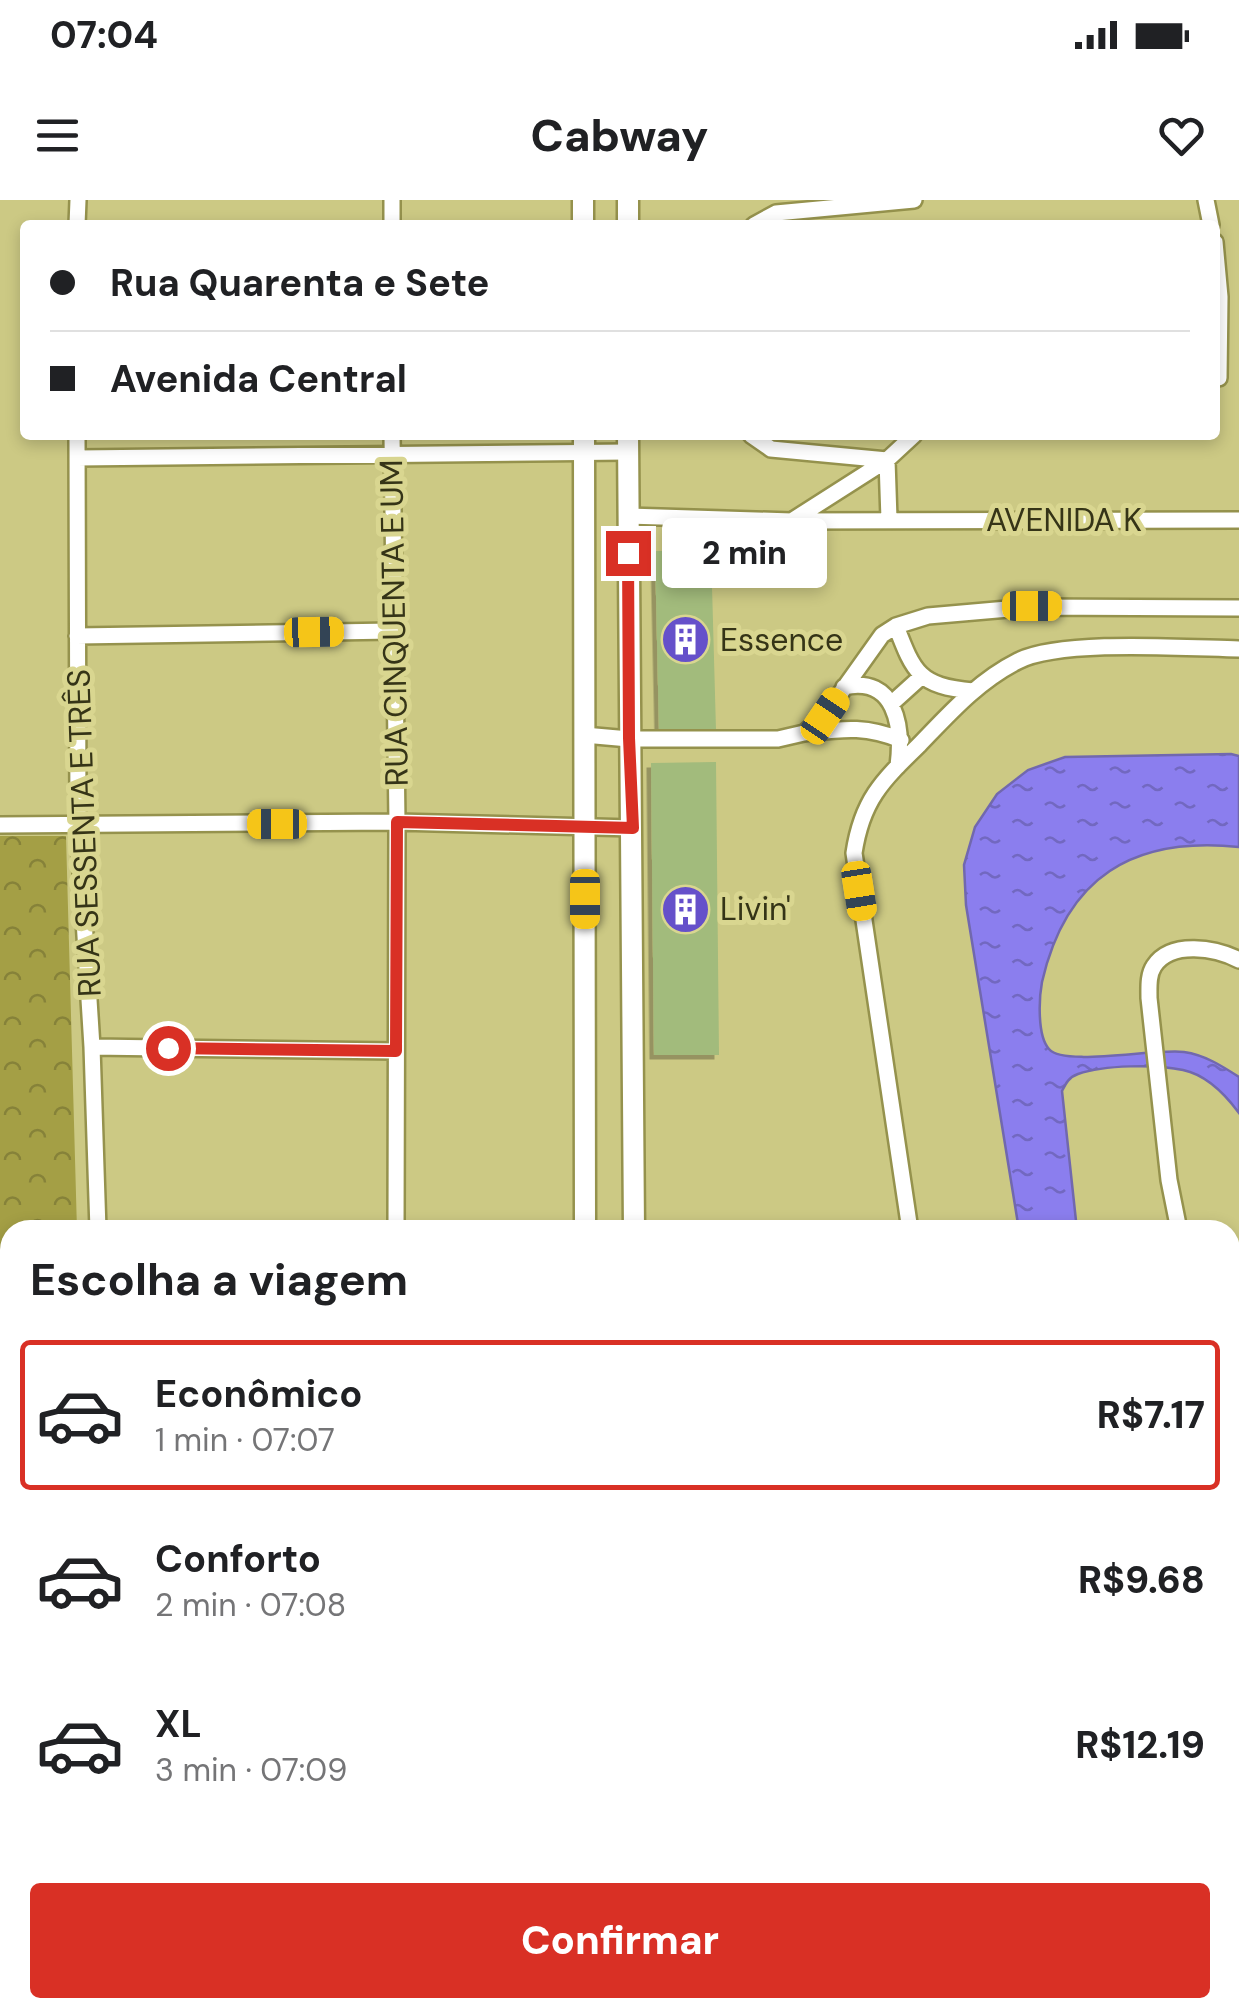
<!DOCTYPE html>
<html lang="pt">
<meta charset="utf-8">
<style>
:root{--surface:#fff;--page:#f6f6f6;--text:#202124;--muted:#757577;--line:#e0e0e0;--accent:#d93025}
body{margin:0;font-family:"DM Sans",sans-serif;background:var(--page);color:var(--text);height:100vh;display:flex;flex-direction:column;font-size:38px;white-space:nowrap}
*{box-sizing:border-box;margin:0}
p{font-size:32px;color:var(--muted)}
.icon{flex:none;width:55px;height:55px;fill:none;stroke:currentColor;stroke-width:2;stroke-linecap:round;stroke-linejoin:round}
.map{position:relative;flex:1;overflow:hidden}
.side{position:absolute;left:0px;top:1020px;width:1240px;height:798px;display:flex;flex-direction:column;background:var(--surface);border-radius:30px 30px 0 0;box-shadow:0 5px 15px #0003}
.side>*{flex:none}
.top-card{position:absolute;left:20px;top:20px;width:1200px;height:220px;border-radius:10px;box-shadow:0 5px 15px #0003;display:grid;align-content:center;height:220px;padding:0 30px;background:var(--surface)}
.end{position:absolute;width:45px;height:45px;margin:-22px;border:12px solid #d93025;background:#fff;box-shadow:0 0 0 5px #fff}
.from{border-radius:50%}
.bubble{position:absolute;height:70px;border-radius:10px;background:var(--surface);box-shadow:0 5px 15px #0003;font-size:32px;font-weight:800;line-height:70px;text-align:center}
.car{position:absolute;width:30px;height:60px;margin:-30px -15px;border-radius:12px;box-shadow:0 0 8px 2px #0007;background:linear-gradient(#f5c518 24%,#345 0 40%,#f5c518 0 76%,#345 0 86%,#f5c518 0)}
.top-card b{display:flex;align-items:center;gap:35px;height:95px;font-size:38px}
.top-card b+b{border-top:2px solid var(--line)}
.top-card i{width:25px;height:25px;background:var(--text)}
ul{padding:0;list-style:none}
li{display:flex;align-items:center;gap:30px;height:150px;margin:0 20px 15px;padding:0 10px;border:5px solid transparent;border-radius:10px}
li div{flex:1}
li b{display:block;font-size:38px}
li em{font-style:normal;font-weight:800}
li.on{border-color:var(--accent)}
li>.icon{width:90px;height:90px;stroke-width:1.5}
h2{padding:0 30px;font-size:45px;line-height:120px}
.cta{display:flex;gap:20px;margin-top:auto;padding:20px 30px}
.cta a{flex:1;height:115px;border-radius:10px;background:var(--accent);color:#fff;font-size:40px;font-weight:800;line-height:115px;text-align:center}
.status{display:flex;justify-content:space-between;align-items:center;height:70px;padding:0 50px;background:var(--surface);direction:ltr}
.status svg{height:28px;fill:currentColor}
header{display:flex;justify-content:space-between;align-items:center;height:130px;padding:0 30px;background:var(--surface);font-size:45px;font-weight:800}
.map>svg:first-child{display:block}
.park{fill:url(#park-crowns)}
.water{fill:url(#water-ripples);stroke:#7168ae;stroke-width:2.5}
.building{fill:#a2bb7c;filter:url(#shadow)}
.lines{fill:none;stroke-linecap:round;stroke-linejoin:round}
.minor-casing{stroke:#95924d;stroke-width:20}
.major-casing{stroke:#95924d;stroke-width:25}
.minor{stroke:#fff;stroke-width:15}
.major{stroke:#fff;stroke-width:20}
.route{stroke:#d93025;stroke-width:12}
.labels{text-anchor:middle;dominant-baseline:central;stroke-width:10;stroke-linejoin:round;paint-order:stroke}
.street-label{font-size:32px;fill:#353417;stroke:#d9d690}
.poi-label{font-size:32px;fill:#353417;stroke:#d9d690;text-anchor:start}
</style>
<div class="status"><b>07:04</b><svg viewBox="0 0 49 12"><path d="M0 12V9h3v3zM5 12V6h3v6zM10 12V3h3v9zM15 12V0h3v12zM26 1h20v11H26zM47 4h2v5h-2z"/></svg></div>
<header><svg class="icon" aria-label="menu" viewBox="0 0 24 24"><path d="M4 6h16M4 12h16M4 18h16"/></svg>Cabway<svg class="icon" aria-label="heart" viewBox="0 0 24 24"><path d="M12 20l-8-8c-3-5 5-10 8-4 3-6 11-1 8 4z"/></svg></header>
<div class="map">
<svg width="1239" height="1816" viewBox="0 0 1239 1816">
<defs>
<pattern id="park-crowns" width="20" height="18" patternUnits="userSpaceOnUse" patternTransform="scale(2.5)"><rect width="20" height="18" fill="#a49f45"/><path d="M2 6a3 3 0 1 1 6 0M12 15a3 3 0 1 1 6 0" fill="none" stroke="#868239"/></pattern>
<pattern id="water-ripples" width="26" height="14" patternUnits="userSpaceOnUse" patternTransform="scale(2.5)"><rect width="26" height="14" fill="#8b7eee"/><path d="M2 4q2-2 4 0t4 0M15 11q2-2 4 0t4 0" fill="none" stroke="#7268c0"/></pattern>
<filter id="shadow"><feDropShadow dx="-4.5" dy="4.5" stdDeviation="0" flood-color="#0004"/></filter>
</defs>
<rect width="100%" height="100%" fill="#ccc984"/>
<path class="park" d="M0,636H66L77,1030H10V1058H0Z"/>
<path class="water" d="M1231,554L1239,556V647C1133,636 1066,677 1042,782C1039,798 1037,836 1049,849C1064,867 1155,848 1184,852C1205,855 1222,866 1239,877V913C1225,894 1207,875 1183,870C1156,864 1104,865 1078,874C1069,877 1066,883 1062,891L1077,1030H1019L966,705L964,665L975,627L997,594L1028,570L1065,557Z
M1230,1574L1239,1579V1687L1230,1690Z"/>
<path class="building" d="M711,350L716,530L659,531L655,351Z
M716,562L719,855H654L651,563Z"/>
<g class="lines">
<defs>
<path id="minor" d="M392,0V25
M1206,0L1211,25
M77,25L78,0
M754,25L776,13L914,0
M1215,42L1220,97L1219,178
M77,235L78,625L92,847L98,1030
M392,235L397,622L396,1030
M751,235L771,249L887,260
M77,258L628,252
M628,316L792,321L1239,320
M889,319L887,260L914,235
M793,320L887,260
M896,426C914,473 919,486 973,491
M77,436L393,431
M844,487C896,475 903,527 898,566
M891,504L922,476
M804,533C842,529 865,525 901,540
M584,535L629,539H778L804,533L825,515L882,435L896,426L928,416L1031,407L1239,408
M0,625L397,622L633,628
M92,847L396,851
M910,1030L854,653C862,600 882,581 919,545C949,514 978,481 1018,461C1061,439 1187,448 1239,449
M1179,1030L1169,980L1149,798C1149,787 1148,775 1154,766C1171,740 1216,748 1239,760
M0,1077H10
M1230,1154L1239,1153
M1230,1225L1239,1257
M0,1247H10
M0,1386H10
M0,1731L10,1722
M1230,1794L1239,1792
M236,1816L239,1808
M259,1816L264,1808
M296,1816V1808"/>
<path id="major" d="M583,0V25
M628,0V25
M584,235L585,1030
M628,235L634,1030
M587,1808V1816
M636,1808V1816"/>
</defs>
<use href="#minor" class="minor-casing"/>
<use href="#major" class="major-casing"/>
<use href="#minor" class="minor"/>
<use href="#major" class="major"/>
</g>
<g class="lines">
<path class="route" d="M168,848L396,851L397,622L633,628L629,538L628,353"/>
</g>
<defs>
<symbol id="building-disc" viewBox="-11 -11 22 22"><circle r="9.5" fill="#6550ca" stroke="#d9d690"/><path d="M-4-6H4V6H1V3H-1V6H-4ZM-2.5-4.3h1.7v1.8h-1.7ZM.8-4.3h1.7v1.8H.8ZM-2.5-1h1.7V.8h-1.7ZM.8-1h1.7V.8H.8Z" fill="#fff"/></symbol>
</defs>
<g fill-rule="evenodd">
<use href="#building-disc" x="658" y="412" width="55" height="55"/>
<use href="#building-disc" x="658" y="682" width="55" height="55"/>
</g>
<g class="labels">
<g class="street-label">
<text x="1064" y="320">AVENIDA K</text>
<text transform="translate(394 423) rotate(-91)">RUA CINQUENTA E UM</text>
<text transform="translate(84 633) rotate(-92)">RUA SESSENTA E TRÊS</text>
</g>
<g class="poi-label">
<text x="720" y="440">Essence</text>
<text x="720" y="709">Livin'</text>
</g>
</g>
</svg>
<i class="end from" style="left:168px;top:848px"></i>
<i class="end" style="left:628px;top:353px"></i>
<div class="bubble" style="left:662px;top:318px;width:165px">2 min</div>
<i class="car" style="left:1032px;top:406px;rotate:90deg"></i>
<i class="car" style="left:314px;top:432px;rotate:89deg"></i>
<i class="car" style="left:825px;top:516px;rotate:34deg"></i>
<i class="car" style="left:277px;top:624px;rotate:270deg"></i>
<i class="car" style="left:859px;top:691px;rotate:171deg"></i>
<i class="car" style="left:585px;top:699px;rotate:180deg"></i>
<div class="top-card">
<b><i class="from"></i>Rua Quarenta e Sete</b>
<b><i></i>Avenida Central</b>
</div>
<section class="side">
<h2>Escolha a viagem</h2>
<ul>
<li class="on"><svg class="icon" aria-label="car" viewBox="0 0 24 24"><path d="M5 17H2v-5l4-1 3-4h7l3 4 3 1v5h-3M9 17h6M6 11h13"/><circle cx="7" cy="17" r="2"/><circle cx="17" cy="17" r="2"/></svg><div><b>Econômico</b><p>1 min · 07:07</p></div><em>R$7.17</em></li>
<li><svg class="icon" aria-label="car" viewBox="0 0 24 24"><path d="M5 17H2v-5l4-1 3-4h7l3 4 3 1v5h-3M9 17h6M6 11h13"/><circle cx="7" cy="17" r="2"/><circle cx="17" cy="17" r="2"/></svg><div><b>Conforto</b><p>2 min · 07:08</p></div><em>R$9.68</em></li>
<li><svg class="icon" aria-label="car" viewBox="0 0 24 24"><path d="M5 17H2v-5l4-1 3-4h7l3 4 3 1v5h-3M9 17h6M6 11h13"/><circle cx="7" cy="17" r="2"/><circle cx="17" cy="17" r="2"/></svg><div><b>XL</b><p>3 min · 07:09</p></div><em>R$12.19</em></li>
</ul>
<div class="cta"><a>Confirmar</a></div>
</section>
</div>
